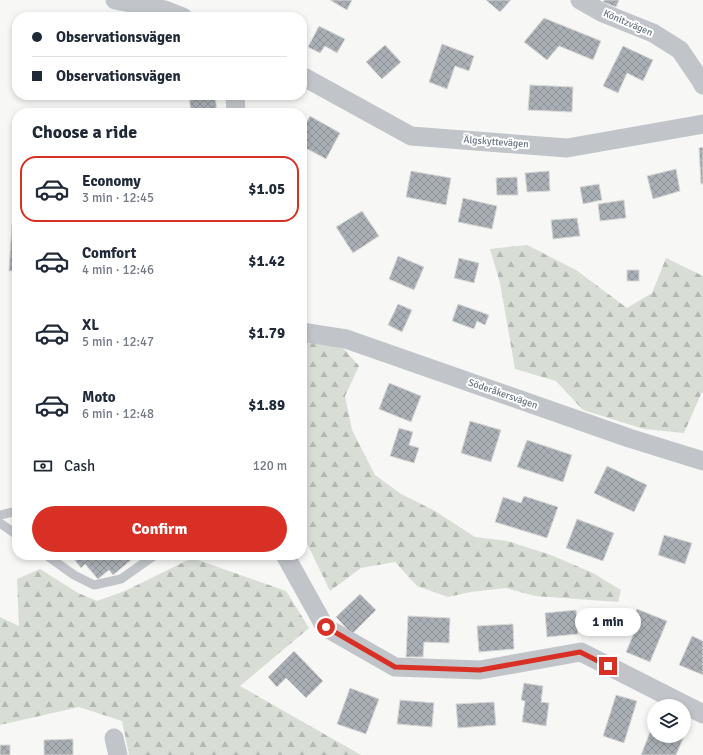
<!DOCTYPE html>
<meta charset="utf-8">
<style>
:root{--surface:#fff;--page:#f2f2f3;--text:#1f2937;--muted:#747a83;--line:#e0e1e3;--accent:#d93025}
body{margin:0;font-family:Signika,sans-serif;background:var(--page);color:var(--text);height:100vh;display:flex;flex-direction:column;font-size:15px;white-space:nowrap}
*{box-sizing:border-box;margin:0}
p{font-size:13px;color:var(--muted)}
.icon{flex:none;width:22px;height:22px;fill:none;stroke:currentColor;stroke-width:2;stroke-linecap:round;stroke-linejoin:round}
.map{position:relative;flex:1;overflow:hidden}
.panel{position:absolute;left:12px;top:108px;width:295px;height:452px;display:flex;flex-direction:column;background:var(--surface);border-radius:16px;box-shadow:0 2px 6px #0003}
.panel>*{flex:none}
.hud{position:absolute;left:12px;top:12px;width:295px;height:88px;border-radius:16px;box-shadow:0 2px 6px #0003;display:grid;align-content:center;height:88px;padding:0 20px;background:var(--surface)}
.fabs{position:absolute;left:647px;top:699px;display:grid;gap:8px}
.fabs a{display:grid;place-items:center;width:44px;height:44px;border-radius:50%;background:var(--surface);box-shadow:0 2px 6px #0003;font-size:20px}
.end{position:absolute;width:18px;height:18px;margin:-9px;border:5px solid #d93025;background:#fff;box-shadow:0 0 0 2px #fff}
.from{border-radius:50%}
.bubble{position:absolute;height:28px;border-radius:14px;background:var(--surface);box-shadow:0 2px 6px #0003;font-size:13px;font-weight:800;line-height:28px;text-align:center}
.hud b{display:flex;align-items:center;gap:14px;height:38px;font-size:15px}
.hud b+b{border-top:1px solid var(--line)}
.hud i{width:10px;height:10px;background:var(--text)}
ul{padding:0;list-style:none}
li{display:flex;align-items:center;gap:12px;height:66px;margin:0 8px 6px;padding:0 12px;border:2px solid transparent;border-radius:16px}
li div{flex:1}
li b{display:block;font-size:15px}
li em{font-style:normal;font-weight:800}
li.selected{border-color:var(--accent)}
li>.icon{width:36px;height:36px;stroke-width:1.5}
h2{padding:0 20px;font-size:18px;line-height:48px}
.pay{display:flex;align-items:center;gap:10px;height:44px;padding:0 20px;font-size:15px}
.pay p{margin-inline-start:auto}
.button{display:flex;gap:8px;margin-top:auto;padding:8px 20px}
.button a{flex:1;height:46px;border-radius:24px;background:var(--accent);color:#fff;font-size:16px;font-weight:800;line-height:46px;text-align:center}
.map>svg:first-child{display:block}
.forest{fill:url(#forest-firs)}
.building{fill:url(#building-cross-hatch);stroke:#d9d9d7}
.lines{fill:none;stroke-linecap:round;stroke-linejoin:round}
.lane{stroke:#c1c4c8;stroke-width:9}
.street{stroke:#c1c4c8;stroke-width:19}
.route{stroke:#d93025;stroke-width:5}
.labels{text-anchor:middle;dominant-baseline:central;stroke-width:4;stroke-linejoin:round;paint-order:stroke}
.street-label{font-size:10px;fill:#6a7682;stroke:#fff}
</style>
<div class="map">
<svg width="703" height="755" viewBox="0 0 703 755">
<defs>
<pattern id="forest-firs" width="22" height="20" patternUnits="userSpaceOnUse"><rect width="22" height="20" fill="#d8ddd6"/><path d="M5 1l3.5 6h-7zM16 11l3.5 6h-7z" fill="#b3b8b3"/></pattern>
<pattern id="building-cross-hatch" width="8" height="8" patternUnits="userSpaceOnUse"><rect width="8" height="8" fill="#a9afb4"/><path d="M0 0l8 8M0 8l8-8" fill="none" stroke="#8e9398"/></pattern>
</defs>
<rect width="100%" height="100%" fill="#f7f7f5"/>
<path class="forest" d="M527,245L576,270L627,308L652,293L666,258L703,276V392L701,394L684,433L644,429L583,410L556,381L515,369L500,283L490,249Z
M302,340L343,348L359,366L345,396L352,430L375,475L401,494L435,511L475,537L507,541L551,555L593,573L621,590L618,602L535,596L505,588L471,592L448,597L417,586L395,562L361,568L330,591L302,533Z
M192,558L286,591L309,628L240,686L361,755H129L122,721L79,707L0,725V617L19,626L17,579L40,569L78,593L97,601L125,591Z"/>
<path class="building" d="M330,0H352L347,10Z
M486,0H511L500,12Z
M604,0H619L616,7L603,2Z
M544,18L601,41L593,60L559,46L547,60L524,42Z
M319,26L345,39L337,53L325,46L320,53L308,47Z
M442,44L474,56L469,71L455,66L447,89L429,82Z
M385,45L401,62L382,79L366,62Z
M623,46L653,60L643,81L627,73L618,93L603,86Z
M530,85L573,87L572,112L528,110Z
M189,95H215L217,113H191Z
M310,116L340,133L326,159L302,146V130Z
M703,147V184H701L699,148Z
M676,169L680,191L653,199L647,176Z
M411,171L451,178L446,205L406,197Z
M549,171L550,191L527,192L525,173Z
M517,177L518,195H497L496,178Z
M599,184L602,200L583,204L580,187Z
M463,198L497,206L492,229L458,222Z
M624,200L626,218L600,221L598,204Z
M362,211L379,236L353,253L336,227Z
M577,218L580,236L553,239L551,220Z
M12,224H17V271H9Z
M398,256L424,267L414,290L389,279Z
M459,258L479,263L474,283L454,278Z
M627,270H639V281H627Z
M398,304L412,310L402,332L388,325Z
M458,304L489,315L485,325L477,321L474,329L452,321Z
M389,383L421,396L411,422L379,409Z
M470,421L501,430L491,462L461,453Z
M399,428L413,432L409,445L419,448L414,463L390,456Z
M527,440L572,455L563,482L517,467Z
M607,466L647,485L634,512L594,493Z
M524,496L558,507L547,538L495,522L503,497L521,503Z
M577,519L614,533L603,561L566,548Z
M664,535L692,543L685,564L658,555Z
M71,555H137L113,575L109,570L98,579L85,564L81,568Z
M360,594L376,610L352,634L336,617Z
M637,609L667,621L650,662L626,652L637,626L631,623Z
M576,610L578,634L547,637L545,613Z
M408,616L450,618L449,643L424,642L423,657H406Z
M513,624L514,649L479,652L477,626Z
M692,636L703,641V675L679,665Z
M294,651L323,681L306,698L286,678L277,687L268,677Z
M524,683L543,686L541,702L549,703L546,726L522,722L525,701L521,700Z
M350,688L379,699L366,734L337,724Z
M616,695L637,701L624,743L603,736Z
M400,700L434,703L432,727L397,724Z
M494,702L496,725L458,728L456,704Z
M654,722V736H684L676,755H641Z
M73,739V755H44V740Z
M0,745H10V755H0Z"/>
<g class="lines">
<path class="lane" d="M0,515L17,511
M0,523L17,535
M46,555L74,575L94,585L121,579L155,555"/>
<path class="street" d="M115,0L165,10L183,17
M580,0L603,13L653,33L680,50L701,81L703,85
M302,76L411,136L567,148L703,124
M235,95L236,113
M302,332L346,339L629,438L703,461
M285,555L325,627L395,667L480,670L581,652L703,714
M114,738L118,755"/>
</g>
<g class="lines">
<path class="route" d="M326,627L395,667L480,670L580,652L608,666"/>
</g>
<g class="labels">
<g class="street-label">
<text transform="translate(628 23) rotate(23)">Könitzvägen</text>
<text transform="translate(496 142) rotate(4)">Älgskyttevägen</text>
<text transform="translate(503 394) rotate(19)">Söderåkersvägen</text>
</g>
</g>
</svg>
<div class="fabs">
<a><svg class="icon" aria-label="layers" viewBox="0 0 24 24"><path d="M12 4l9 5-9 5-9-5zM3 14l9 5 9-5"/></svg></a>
</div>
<i class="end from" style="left:326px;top:627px"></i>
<i class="end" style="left:608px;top:666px"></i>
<div class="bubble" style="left:575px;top:608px;width:66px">1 min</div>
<div class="hud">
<b><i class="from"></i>Observationsvägen</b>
<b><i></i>Observationsvägen</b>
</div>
<section class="panel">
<h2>Choose a ride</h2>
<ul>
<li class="selected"><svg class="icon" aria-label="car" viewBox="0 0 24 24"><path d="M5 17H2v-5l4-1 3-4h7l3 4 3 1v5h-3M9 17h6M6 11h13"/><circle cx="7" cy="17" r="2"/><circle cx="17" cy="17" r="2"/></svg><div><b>Economy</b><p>3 min · 12:45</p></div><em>$1.05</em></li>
<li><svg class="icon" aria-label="car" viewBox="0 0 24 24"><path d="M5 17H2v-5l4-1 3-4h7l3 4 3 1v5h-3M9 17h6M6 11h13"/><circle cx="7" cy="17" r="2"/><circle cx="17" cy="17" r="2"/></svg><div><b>Comfort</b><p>4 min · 12:46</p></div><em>$1.42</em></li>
<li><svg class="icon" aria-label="car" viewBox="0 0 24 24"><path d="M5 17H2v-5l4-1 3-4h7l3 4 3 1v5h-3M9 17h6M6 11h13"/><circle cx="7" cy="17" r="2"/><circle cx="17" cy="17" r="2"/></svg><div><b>XL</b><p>5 min · 12:47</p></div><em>$1.79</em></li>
<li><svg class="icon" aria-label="car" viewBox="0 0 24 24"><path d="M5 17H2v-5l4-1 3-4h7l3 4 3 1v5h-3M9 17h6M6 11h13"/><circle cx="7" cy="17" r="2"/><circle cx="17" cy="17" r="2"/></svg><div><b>Moto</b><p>6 min · 12:48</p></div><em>$1.89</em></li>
</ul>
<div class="pay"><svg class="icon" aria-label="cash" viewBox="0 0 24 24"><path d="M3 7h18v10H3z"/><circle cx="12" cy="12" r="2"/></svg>Cash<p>120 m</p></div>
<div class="button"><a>Confirm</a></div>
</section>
</div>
